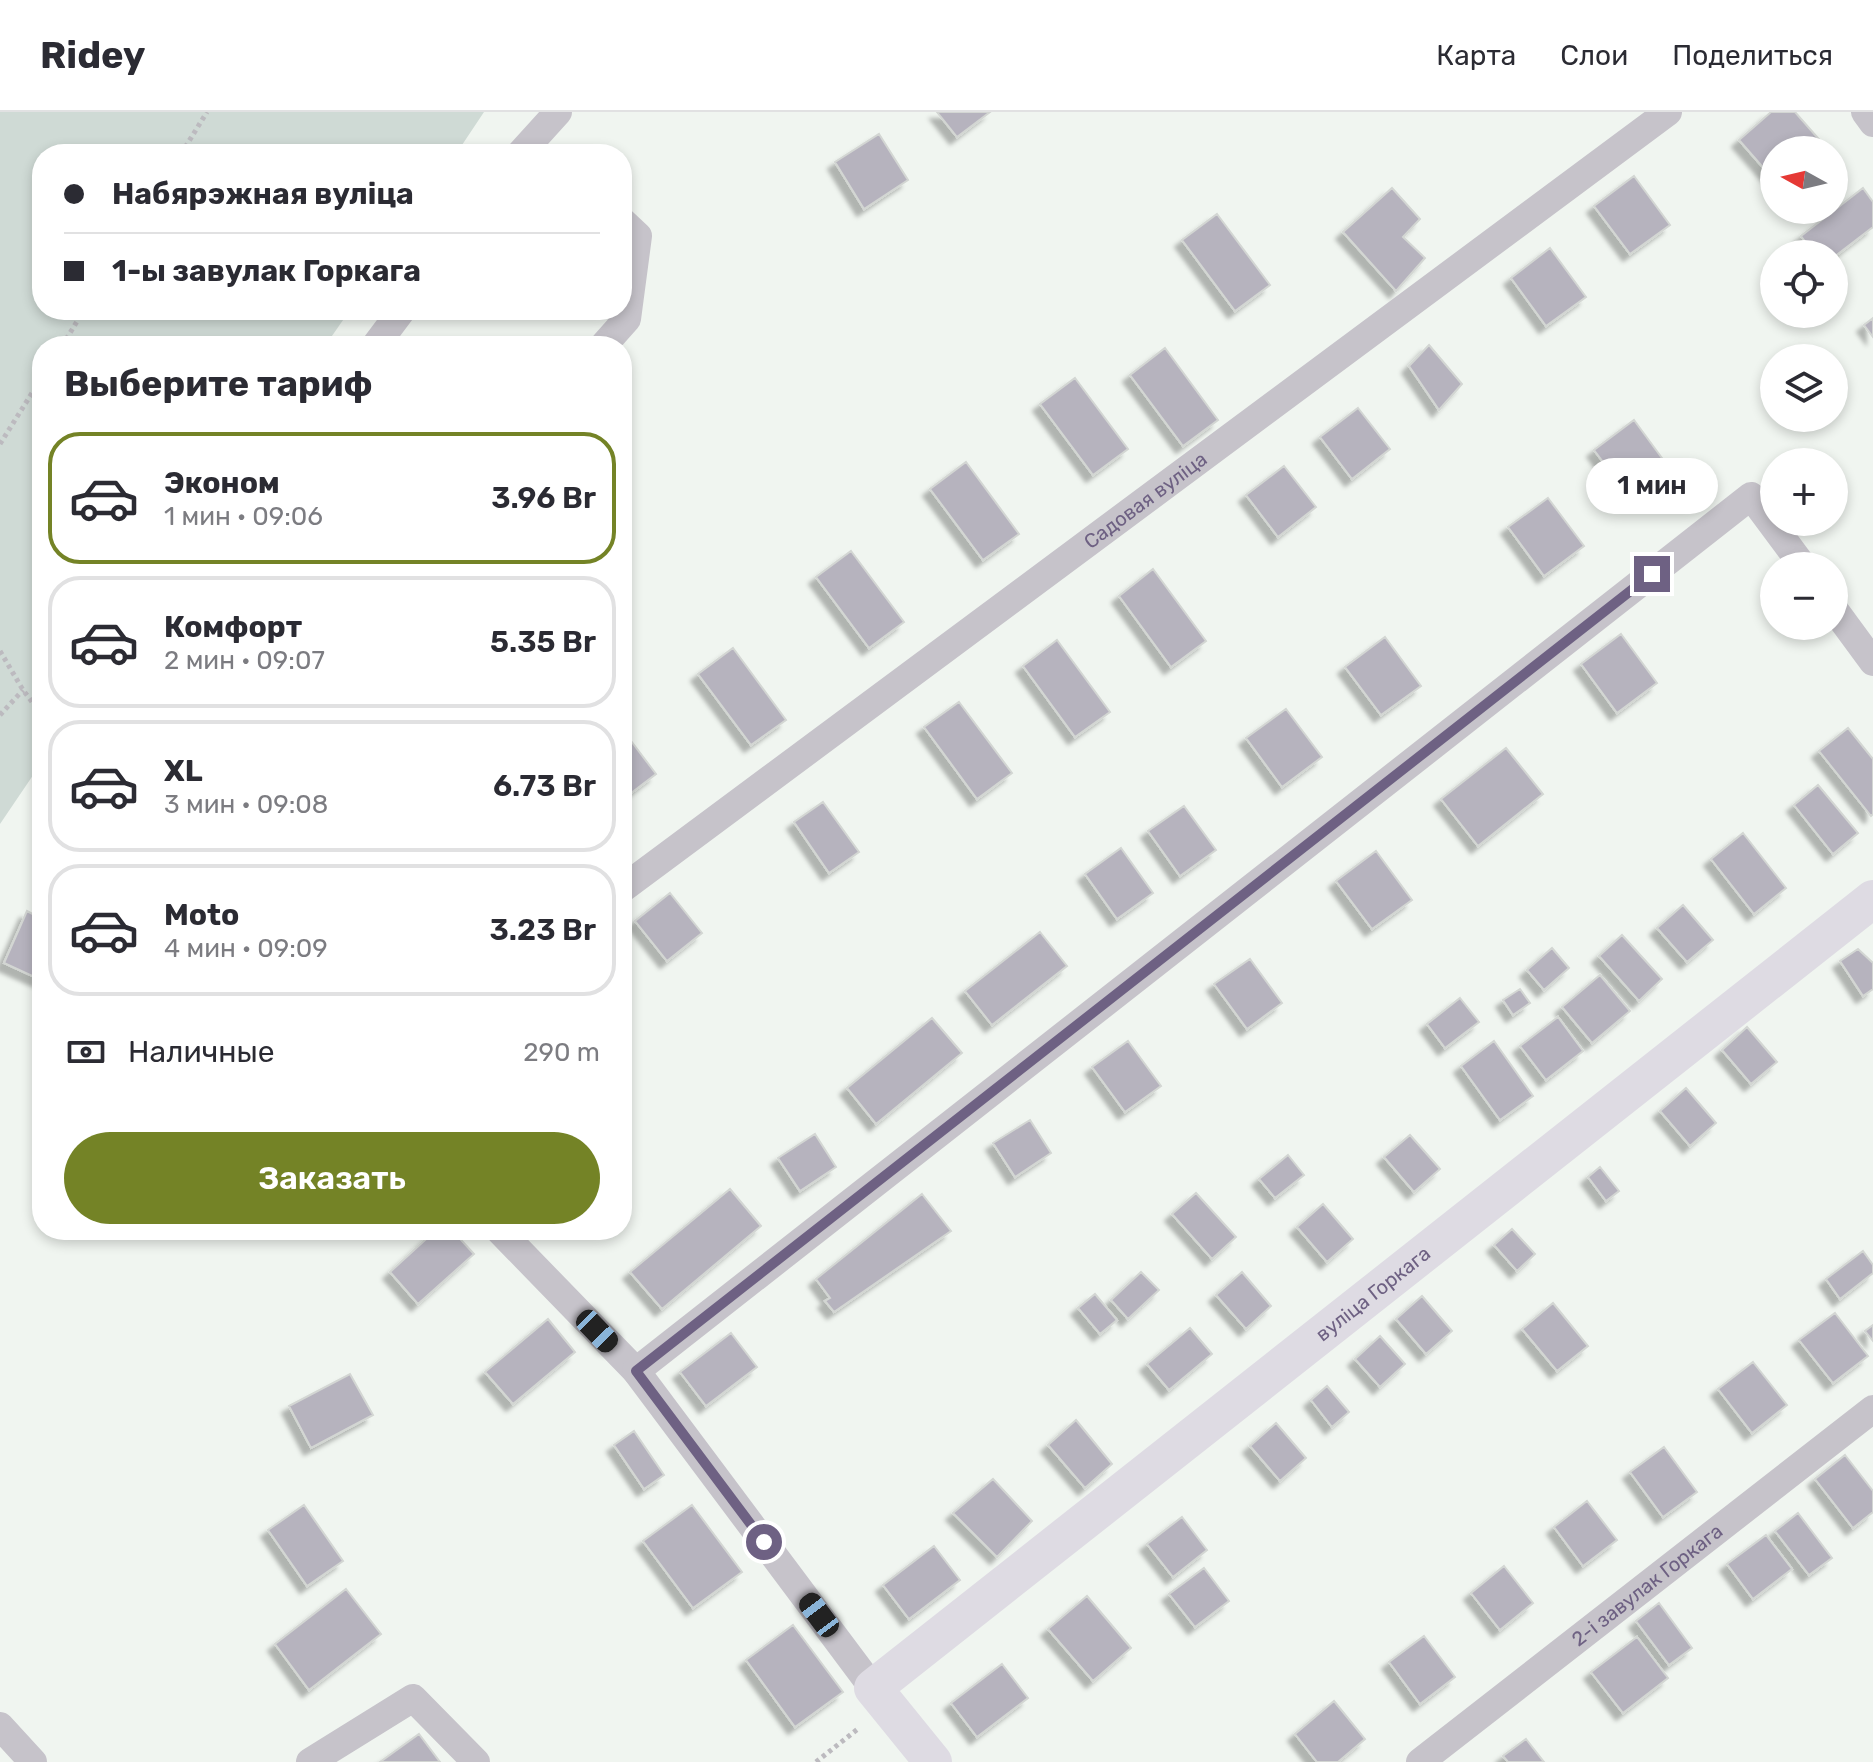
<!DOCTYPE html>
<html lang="ru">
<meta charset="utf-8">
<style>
:root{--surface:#fff;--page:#f7f7f7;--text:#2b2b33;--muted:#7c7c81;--line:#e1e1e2;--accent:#748326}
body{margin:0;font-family:Rubik,sans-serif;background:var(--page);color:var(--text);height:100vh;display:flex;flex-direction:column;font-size:30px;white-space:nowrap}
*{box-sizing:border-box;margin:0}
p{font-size:26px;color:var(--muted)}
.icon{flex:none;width:44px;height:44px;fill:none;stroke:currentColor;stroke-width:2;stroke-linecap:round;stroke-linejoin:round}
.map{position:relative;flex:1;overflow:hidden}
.panel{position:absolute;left:32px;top:224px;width:600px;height:904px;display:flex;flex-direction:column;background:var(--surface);border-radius:32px;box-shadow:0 4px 12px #0003}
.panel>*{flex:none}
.banner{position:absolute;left:32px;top:32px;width:600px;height:176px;border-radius:32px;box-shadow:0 4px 12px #0003;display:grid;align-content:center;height:176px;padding:0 32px;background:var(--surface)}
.needle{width:52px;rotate:278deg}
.tools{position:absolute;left:1760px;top:24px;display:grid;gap:16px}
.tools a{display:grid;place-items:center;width:88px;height:88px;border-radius:50%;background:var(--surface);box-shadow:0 4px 12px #0003;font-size:40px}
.end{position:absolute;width:36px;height:36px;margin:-18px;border:10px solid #6e6183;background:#fff;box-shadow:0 0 0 4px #fff}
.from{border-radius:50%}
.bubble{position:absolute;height:56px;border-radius:28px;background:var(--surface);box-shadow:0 4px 12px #0003;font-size:26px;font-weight:600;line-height:56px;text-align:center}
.car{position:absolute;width:24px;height:48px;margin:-24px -12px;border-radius:10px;box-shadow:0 0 6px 2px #0007;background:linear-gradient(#222 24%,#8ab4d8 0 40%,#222 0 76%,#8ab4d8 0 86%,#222 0)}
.banner b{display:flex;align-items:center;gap:28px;height:76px;font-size:30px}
.banner b+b{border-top:2px solid var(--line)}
.banner i{width:20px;height:20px;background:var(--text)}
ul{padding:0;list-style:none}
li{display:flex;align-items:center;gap:24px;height:132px;margin:0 16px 12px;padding:0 16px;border:4px solid var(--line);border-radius:32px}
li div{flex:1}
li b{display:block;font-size:30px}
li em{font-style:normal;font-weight:600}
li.on{border-color:var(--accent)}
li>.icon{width:72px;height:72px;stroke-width:1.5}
h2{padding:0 32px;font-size:36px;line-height:96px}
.pay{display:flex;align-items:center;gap:20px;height:88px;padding:0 32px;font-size:30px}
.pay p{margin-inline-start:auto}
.cta{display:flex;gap:16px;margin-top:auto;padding:16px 32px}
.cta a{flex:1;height:92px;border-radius:48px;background:var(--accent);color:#fff;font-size:32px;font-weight:600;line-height:92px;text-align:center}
header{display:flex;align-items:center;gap:48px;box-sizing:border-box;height:112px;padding:0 40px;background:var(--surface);border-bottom:2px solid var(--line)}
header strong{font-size:38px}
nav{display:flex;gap:44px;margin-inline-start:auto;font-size:28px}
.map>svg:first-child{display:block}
.green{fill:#cfdad5}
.building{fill:#b6b3be;stroke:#d3d6d3;stroke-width:2;filter:url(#shadow)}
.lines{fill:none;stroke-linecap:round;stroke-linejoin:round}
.path{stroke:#bcbabf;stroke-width:5;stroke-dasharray:4 4;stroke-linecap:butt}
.street{stroke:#c6c3ca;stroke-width:28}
.secondary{stroke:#dedbe3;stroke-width:38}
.route{stroke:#6e6183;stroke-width:10}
.labels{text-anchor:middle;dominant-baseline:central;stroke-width:8;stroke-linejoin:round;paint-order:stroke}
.street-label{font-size:20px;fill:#6e6183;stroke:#fff}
</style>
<header>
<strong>Ridey</strong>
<nav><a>Карта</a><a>Слои</a><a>Поделиться</a></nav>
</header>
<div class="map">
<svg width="1873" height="1650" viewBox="0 0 1873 1650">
<defs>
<filter id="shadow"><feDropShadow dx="-7" dy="7" stdDeviation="2" flood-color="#0004"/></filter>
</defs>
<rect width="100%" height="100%" fill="#f0f5f0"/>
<path class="green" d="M0,0H484L456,42H42V198H350L325,234H42V650L0,712Z"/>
<path class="building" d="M937,0H990L957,25Z
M1771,0H1795L1824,33L1818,38H1774V68L1739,28Z
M879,22L908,68L864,97L835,50Z
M1634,64L1670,113L1630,142L1594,94Z
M1392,76L1420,107L1403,125L1425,146L1396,179L1343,120Z
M1863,76L1873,90V115L1834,145V142H1814L1801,124Z
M1217,102L1270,173L1235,199L1182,128Z
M1550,136L1586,185L1546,214L1511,166Z
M1873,206V225L1864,213Z
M1429,233L1462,272L1439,298L1409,254Z
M1165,236L1218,308L1183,334L1130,263Z
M1075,266L1128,337L1093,363L1040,292Z
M1358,296L1390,337L1352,367L1320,325Z
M1634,308L1670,357L1630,386L1594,338Z
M966,350L1019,422L983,448L930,377Z
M1284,354L1316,395L1278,425L1246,383Z
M1548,386L1584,434L1544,464L1508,415Z
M851,439L904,510L869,536L816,465Z
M1153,457L1206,529L1171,555L1119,484Z
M1621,522L1657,571L1617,601L1581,552Z
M1385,525L1421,574L1381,603L1345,555Z
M1057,528L1110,600L1075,625L1023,554Z
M733,536L786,608L751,633L698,562Z
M959,590L1012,661L977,687L924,615Z
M1286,597L1322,645L1282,675L1246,626Z
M1848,616L1873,647V702L1871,704L1819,639Z
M622,617L656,662L622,688Z
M1506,636L1543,682L1478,734L1441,687Z
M1818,673L1858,721L1833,742L1794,693Z
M823,690L859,740L829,761L794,710Z
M1184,694L1216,738L1180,764L1148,719Z
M1743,721L1786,776L1754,802L1711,747Z
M1121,736L1153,781L1117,807L1085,762Z
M1376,739L1412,788L1372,817L1336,769Z
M670,781L702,821L667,849L635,809Z
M1683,793L1713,828L1687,850L1657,816Z
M27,799L42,807L41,868L4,851Z
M1040,820L1067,854L992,913L965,879Z
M1622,823L1662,867L1639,889L1599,844Z
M1552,836L1569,856L1544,878L1527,858Z
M1858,837L1873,851V877L1863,884L1840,849Z
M1250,847L1282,891L1247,917L1214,872Z
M1600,863L1630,899L1592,931L1562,895Z
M1520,877L1530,891L1513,903L1503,888Z
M1460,886L1479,910L1445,936L1427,912Z
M1558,905L1583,939L1546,968L1520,934Z
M932,906L962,941L876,1012L847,976Z
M1747,915L1777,950L1751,972L1722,938Z
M1128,929L1161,974L1125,1000L1092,955Z
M1494,929L1533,984L1500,1008L1461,954Z
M1686,976L1716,1011L1690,1034L1660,999Z
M1030,1008L1051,1041L1015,1065L993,1031Z
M815,1022L836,1055L800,1079L778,1046Z
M1410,1023L1440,1057L1414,1080L1384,1045Z
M1288,1043L1304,1063L1275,1086L1259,1067Z
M1600,1055L1619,1079L1606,1089L1588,1065Z
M730,1077L761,1114L662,1197L630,1160Z
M1196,1081L1236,1125L1212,1147L1172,1102Z
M922,1082L951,1119L834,1200L825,1189L830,1186L816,1167Z
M1323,1092L1353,1127L1327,1150L1297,1115Z
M1512,1117L1535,1142L1517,1159L1494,1133Z
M436,1118H452L474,1142L418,1192L390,1160Z
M1863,1139L1873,1153V1161L1840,1187L1826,1167Z
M1141,1160L1159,1178L1128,1207L1111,1188Z
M1242,1160L1271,1194L1246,1217L1216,1183Z
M1095,1182L1117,1208L1100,1222L1078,1196Z
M1422,1184L1452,1219L1426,1242L1396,1207Z
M1553,1191L1588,1234L1557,1259L1522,1217Z
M1835,1201L1868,1244L1833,1271L1799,1228Z
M548,1207L575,1240L513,1292L485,1260Z
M1873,1213V1229L1865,1219Z
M1190,1216L1212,1242L1169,1278L1147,1252Z
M731,1221L757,1255L706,1294L680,1260Z
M1380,1224L1405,1252L1380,1275L1355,1247Z
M1753,1250L1787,1293L1752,1321L1718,1277Z
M350,1262L373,1303L311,1336L289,1294Z
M1327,1274L1349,1300L1332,1315L1311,1288Z
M1076,1308L1112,1352L1085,1376L1048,1333Z
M1276,1311L1306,1346L1280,1369L1250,1334Z
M634,1319L664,1363L644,1377L614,1333Z
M1664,1335L1697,1380L1663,1405L1630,1360Z
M1845,1343L1873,1379V1400L1853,1416L1815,1367Z
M993,1367L1032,1409L997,1445L953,1401Z
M1587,1389L1617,1428L1583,1454L1554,1415Z
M304,1393L343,1449L307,1474L268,1418Z
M692,1393L742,1460L693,1496L643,1429Z
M1798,1401L1832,1446L1809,1463L1775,1419Z
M1182,1405L1207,1438L1173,1465L1147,1432Z
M1766,1423L1792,1457L1753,1487L1727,1452Z
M934,1434L960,1468L909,1507L883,1473Z
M1504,1454L1533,1491L1500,1518L1471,1481Z
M1204,1456L1229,1489L1195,1515L1169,1482Z
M346,1477L381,1522L309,1578L275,1532Z
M1087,1484L1131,1536L1093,1569L1048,1517Z
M1659,1491L1692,1536L1669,1553L1636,1509Z
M793,1513L843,1580L795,1615L746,1548Z
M1424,1524L1455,1565L1420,1592L1389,1550Z
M1637,1525L1668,1566L1623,1601L1591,1560Z
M1002,1552L1028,1586L977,1625L951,1591Z
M1334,1589L1365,1627L1338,1650H1317L1295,1622Z
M419,1622L440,1650H380Z
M1526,1627L1544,1650H1508L1503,1644Z"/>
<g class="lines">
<path class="path" d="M181,42L207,0
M62,234L84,198
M0,332L42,265
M0,539L23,578L42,603
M0,603L23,578
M816,1650L859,1616"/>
<g class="street">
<path d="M1865,0L1873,11"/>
<path d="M520,42L558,0"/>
<path d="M375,234L402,198"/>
<path d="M603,234L627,207L638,124L622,109"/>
<path d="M1834,497L1873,550"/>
<path id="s1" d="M622,777L1668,0"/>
<path d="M499,1118L636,1259L873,1576"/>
<path d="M636,1259L1751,384L1803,454"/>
<path d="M0,1614L33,1650"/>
<path d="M310,1650L413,1586L476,1650"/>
<path id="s2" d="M1420,1650L1873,1297"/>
</g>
<path class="secondary" id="s3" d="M933,1650L873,1576L1873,787"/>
</g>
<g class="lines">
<path class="route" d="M764,1430L636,1259L1652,462"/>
</g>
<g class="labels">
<g class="street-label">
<text stroke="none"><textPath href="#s1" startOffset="652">Садовая вуліца</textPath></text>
<text stroke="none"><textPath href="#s3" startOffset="732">вуліца Горкага</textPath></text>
<text stroke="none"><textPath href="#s2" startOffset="288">2-і завулак Горкага</textPath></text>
</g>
</g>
</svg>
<div class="tools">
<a><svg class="needle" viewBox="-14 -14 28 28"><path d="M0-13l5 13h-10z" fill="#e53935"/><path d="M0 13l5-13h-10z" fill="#7c7c81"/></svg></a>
<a><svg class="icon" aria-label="locate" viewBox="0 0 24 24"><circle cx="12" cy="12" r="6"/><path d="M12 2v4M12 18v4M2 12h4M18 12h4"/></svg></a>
<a><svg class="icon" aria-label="layers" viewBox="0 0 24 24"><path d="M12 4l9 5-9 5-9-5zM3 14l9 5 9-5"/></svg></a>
<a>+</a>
<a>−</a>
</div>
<i class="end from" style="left:764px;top:1430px"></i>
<i class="end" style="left:1652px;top:462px"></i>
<div class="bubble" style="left:1586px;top:346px;width:132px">1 мин</div>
<i class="car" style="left:597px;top:1219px;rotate:136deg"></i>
<i class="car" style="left:819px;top:1503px;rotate:323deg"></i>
<div class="banner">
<b><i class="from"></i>Набярэжная вуліца</b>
<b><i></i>1-ы завулак Горкага</b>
</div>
<section class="panel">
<h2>Выберите тариф</h2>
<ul>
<li class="on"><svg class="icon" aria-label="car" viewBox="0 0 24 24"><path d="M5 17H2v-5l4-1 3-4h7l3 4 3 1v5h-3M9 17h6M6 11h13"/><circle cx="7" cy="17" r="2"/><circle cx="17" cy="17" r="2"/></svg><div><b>Эконом</b><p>1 мин · 09:06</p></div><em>3.96 Br</em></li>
<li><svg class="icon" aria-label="car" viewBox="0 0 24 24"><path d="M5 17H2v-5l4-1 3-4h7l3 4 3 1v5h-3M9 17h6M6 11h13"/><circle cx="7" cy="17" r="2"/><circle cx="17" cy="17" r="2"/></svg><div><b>Комфорт</b><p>2 мин · 09:07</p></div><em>5.35 Br</em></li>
<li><svg class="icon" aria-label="car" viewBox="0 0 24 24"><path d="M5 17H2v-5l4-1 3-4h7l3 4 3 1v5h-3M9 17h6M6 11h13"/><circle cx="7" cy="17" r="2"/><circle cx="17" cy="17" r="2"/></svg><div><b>XL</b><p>3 мин · 09:08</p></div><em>6.73 Br</em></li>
<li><svg class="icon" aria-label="car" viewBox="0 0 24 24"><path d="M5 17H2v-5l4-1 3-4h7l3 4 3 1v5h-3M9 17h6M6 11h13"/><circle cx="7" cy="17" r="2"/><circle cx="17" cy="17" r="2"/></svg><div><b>Moto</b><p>4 мин · 09:09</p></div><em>3.23 Br</em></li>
</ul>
<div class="pay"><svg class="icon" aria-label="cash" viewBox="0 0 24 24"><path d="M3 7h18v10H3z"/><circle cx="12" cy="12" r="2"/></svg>Наличные<p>290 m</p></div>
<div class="cta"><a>Заказать</a></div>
</section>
</div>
